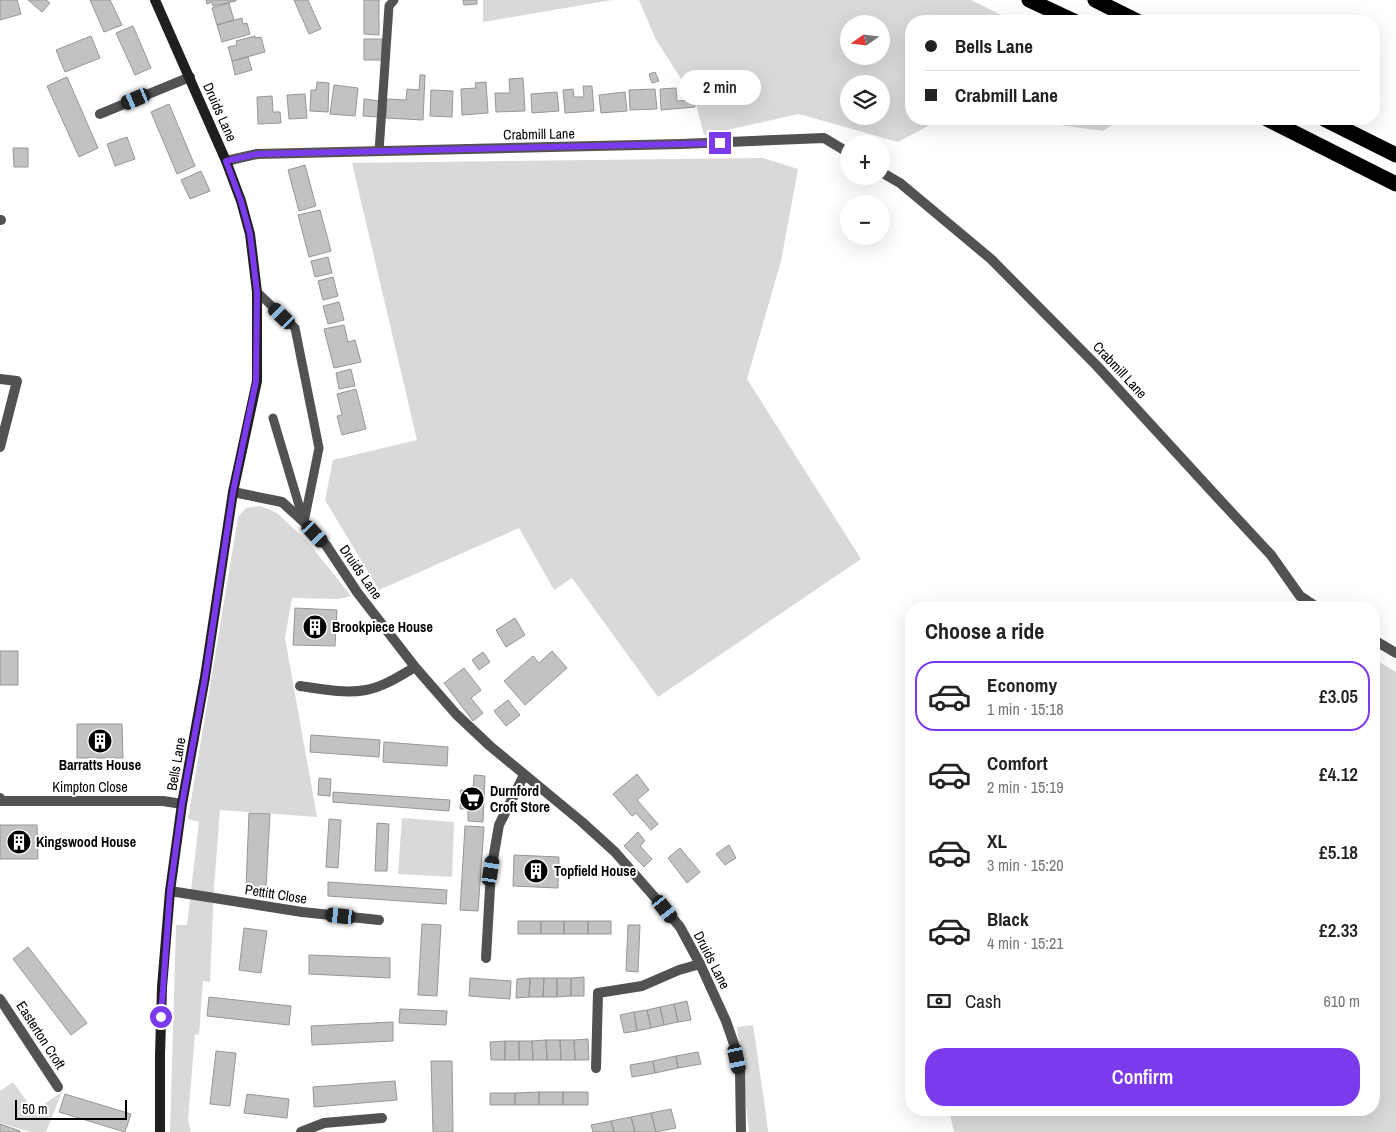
<!DOCTYPE html>
<meta charset="utf-8">
<style>
:root{--surface:#fff;--page:#f6f6f6;--text:#222;--muted:#767676;--line:#e0e0e0;--accent:#7c3aed}
body{margin:0;font-family:"Archivo Narrow",sans-serif;background:var(--page);color:var(--text);height:100vh;display:flex;flex-direction:column;font-size:19px;white-space:nowrap}
*{box-sizing:border-box;margin:0}
p{font-size:16px;color:var(--muted)}
.icon{flex:none;width:28px;height:28px;fill:none;stroke:currentColor;stroke-width:2;stroke-linecap:round;stroke-linejoin:round}
.map{position:relative;flex:1;overflow:hidden}
.drawer{position:absolute;left:905px;top:601px;width:475px;height:515px;display:flex;flex-direction:column;background:var(--surface);border-radius:20px;box-shadow:0 5px 20px #0002}
.drawer>*{flex:none}
.hud{position:absolute;left:905px;top:15px;width:475px;height:110px;border-radius:20px;box-shadow:0 5px 20px #0002;display:grid;align-content:center;height:110px;padding:0 20px;background:var(--surface)}
.needle{width:32px;rotate:256deg}
.controls{position:absolute;left:840px;top:15px;display:grid;gap:10px}
.controls a{display:grid;place-items:center;width:50px;height:50px;border-radius:50%;background:var(--surface);box-shadow:0 5px 20px #0002;font-size:25px}
.scale{position:absolute;left:15px;bottom:12px;width:112px;box-sizing:border-box;padding-left:5px;border:2px solid #000;border-top:0;font-size:14px;line-height:18px;white-space:nowrap;color:#000;-webkit-text-stroke:4px #fff;paint-order:stroke}
.end{position:absolute;width:22px;height:22px;margin:-11px;border:6px solid #7c3aed;background:#fff;box-shadow:0 0 0 2px #fff}
.from{border-radius:50%}
.bubble{position:absolute;height:35px;border-radius:18px;background:var(--surface);box-shadow:0 5px 20px #0002;font-size:16px;font-weight:600;line-height:35px;text-align:center}
.car{position:absolute;width:15px;height:30px;margin:-15px -8px;border-radius:6px;box-shadow:0 0 4px 1px #0007;background:linear-gradient(#222 24%,#8ab4d8 0 40%,#222 0 76%,#8ab4d8 0 86%,#222 0)}
.hud b{display:flex;align-items:center;gap:18px;height:48px;font-size:19px}
.hud b+b{border-top:1px solid var(--line)}
.hud i{width:12px;height:12px;background:var(--text)}
ul{padding:0;list-style:none}
li{display:flex;align-items:center;gap:15px;height:70px;margin:0 10px 8px;padding:0 10px;border:2px solid transparent;border-radius:20px}
li div{flex:1}
li b{display:block;font-size:19px}
li em{font-style:normal;font-weight:600}
li.current{border-color:var(--accent)}
li>.icon{width:45px;height:45px;stroke-width:1.5}
h2{padding:0 20px;font-size:22px;line-height:60px}
.pay{display:flex;align-items:center;gap:12px;height:55px;padding:0 20px;font-size:19px}
.pay p{margin-inline-start:auto}
.action{display:flex;gap:10px;margin-top:auto;padding:10px 20px}
.action a{flex:1;height:58px;border-radius:20px;background:var(--accent);color:#fff;font-size:20px;font-weight:600;line-height:58px;text-align:center}
.map>svg:first-child{display:block}
.green{fill:#d9d9d9;fill-rule:evenodd}
.building{fill:#c2c2c2;stroke:#969696}
.lines{fill:none;stroke-linecap:round;stroke-linejoin:round}
.lane{stroke:#525252;stroke-width:9}
.street{stroke:#525252;stroke-width:10}
.secondary{stroke:#1f1f1f;stroke-width:10}
.highway{stroke:#000;stroke-width:15}
.route{stroke:#7c3aed;stroke-width:6}
.labels{text-anchor:middle;dominant-baseline:central;stroke-width:4;stroke-linejoin:round;paint-order:stroke}
.street-label{font-size:14px;fill:#000;stroke:#fff}
.poi-label{font-size:14px;font-weight:bold;fill:#000;stroke:#fff;text-anchor:start}
</style>
<div class="map">
<svg width="1396" height="1132" viewBox="0 0 1396 1132">
<rect width="100%" height="100%" fill="#fff"/>
<path class="green" d="M483,0H612L483,22Z
M639,0H971L1013,21H911V119H941L898,142L799,114L704,135L695,100L656,40ZM849,24H881V56H849ZM849,84H881V116H849Z
M989,119H1121L1103,131L1031,121Z
M763,158L798,169L781,261L747,379L861,559L658,697L572,578L554,590L519,528L379,590L325,500L333,460L417,440L352,163Z
M260,506L277,513L308,542L351,596L338,599L292,598L285,638L317,817L220,810L214,887L210,982L203,981L199,1035L195,1034L188,1120L191,1132H170L176,925H187L199,822L188,819L238,517L246,508Z
M1374,659L1396,672V1132H954L949,1110H1374Z
M402,818L454,822L452,877L398,874Z
M753,1025L767,1121L768,1132H749L737,1027Z
M13,1082L34,1111L62,1092L46,1132H31L0,1123V1091Z"/>
<path class="building" d="M0,0H17L21,14L0,20Z
M28,0H46L50,3L42,12Z
M90,0H110L122,25L104,32Z
M206,0H236V1L213,6L212,2L207,4Z
M294,0H308L321,29L309,34Z
M364,0H379V35L364,34Z
M463,0H477V4L464,5Z
M229,3L234,20L217,25L212,8Z
M242,18L243,24L247,23L250,34L222,42L217,25Z
M133,26L151,68L135,75L116,33Z
M91,36L100,58L65,72L56,50Z
M255,36V38L261,37L265,52L232,61L228,47L237,45L236,41Z
M364,39H382V60H364Z
M248,57L252,70L235,75L232,61Z
M655,72L659,81L652,83L649,74Z
M420,75H425L423,120L386,118L387,99L406,100L407,89L419,90Z
M67,77L98,148L79,157L47,86Z
M523,78L525,111L496,112L495,93H510L509,79Z
M317,82L329,83L328,112L310,111L311,90H316Z
M486,82L488,113L462,115L461,89L476,88L475,83Z
M334,85L358,88L355,116L330,114Z
M583,86H592L594,111L565,113L563,90L573,89L574,97H584Z
M676,88L677,101L695,100V107L661,110L660,89Z
M655,89L657,109L630,110L629,90Z
M431,90L453,91L452,117L430,116Z
M557,92L559,111L532,113L531,94Z
M625,92L627,111L601,113L599,95Z
M305,94L307,118L289,119L287,95Z
M272,96L273,112H280L281,123L258,124L257,97Z
M364,99L380,101L379,117L363,116Z
M169,104L195,166L177,174L151,112Z
M127,137L135,159L115,166L107,144Z
M13,148H28V167H14Z
M305,165L316,206L299,211L288,170Z
M201,171L210,191L190,199L181,180Z
M320,210L331,251L309,257L298,215Z
M328,257L332,273L315,277L311,261Z
M333,277L338,296L323,300L318,281Z
M339,302L344,320L328,324L323,306Z
M344,325L348,342L355,340L361,362L334,368L324,329Z
M351,369L355,386L339,389L336,373Z
M356,389L366,429L342,435L337,416L342,415L337,394Z
M295,608L337,610L335,646L293,645Z
M515,618L525,635L506,647L496,630Z
M0,651H18V685H0Z
M552,651L567,668L525,705L504,681L533,656L539,663Z
M483,652L490,662L479,670L472,660Z
M464,668L481,690L471,698L483,713L473,721L444,683Z
M508,700L520,715L506,726L494,711Z
M77,724H122L123,758H77Z
M311,735L380,740L379,757L310,752Z
M384,742L448,747L447,766L383,762Z
M637,774L649,790L637,800L658,824L651,830L636,813L632,816L613,794Z
M474,775L485,776L483,822L468,821V809H460L461,790H473Z
M319,778L331,779L330,796L318,795Z
M333,792L450,800L449,811L333,802Z
M249,813L270,814L266,887L246,886Z
M329,819L341,820L338,868L326,867Z
M377,823L389,824L387,871H375Z
M0,825H37L38,859H0Z
M465,826L484,827L478,911L460,910Z
M638,832L645,841L640,846L652,859L644,867L624,846Z
M729,845L736,858L725,865L716,854Z
M680,848L700,872L687,883L668,858Z
M514,855L559,857L558,888L513,886Z
M328,882L447,890L446,904L328,896Z
M518,921H541V934H518Z
M541,921H564V934H541Z
M564,921H588V934H564Z
M588,921H611V934H588Z
M422,924L441,925L437,996L418,995Z
M628,925H640L638,972L626,971Z
M244,928L267,931L261,973L239,970Z
M28,947L87,1023L71,1035L13,959Z
M309,955L390,958V978L309,974Z
M584,977V996H571V978Z
M470,978L511,981L510,999L469,996Z
M530,978L529,997L516,998L517,979Z
M530,978H544L543,997H529Z
M544,978H557V997H543Z
M557,978H571V996L557,997Z
M209,997L291,1006L289,1025L207,1016Z
M687,1001L691,1020L678,1022L674,1004Z
M674,1004L678,1022L664,1025L660,1007Z
M660,1007L664,1025L651,1028L647,1010Z
M400,1009L447,1011L446,1025L399,1023Z
M647,1010L651,1028L637,1031L634,1012Z
M634,1012L637,1031L624,1033L620,1015Z
M393,1022V1041L312,1045L311,1026Z
M588,1039L589,1060H575L574,1040Z
M546,1040L547,1060H533L532,1041Z
M546,1040H560L561,1060H547Z
M560,1040H574L575,1060H561Z
M505,1041V1060H491L490,1042Z
M505,1041H519V1060H505Z
M519,1041H532L533,1060H519Z
M216,1051L236,1053L230,1106L210,1104Z
M698,1052L701,1064L678,1068L676,1056Z
M676,1056L678,1068L655,1073L653,1061Z
M431,1061H452L453,1132H433Z
M653,1061L655,1073L632,1077L630,1065Z
M395,1081L397,1100L314,1107L313,1087Z
M539,1092V1105H515V1093Z
M539,1092H563V1105H539Z
M563,1092H588V1105H563Z
M490,1093H515V1105H490Z
M65,1094L131,1114L125,1132L59,1112Z
M247,1094L289,1099L287,1118L244,1113Z
M671,1109L676,1128L656,1132L651,1113Z
M651,1113L656,1132H635L631,1117Z
M631,1117L635,1132H614L611,1121Z
M611,1121L614,1132H593L591,1125Z
M0,1124L20,1131V1132H0Z"/>
<g class="lines">
<path class="lane" d="M379,151L389,6L394,0
M257,292L295,328L319,448L304,522L273,418"/>
<path class="street" d="M100,114L190,77
M226,161L257,154L681,144L824,138L849,153
M881,172L900,183L991,259L1097,366L1218,498L1271,555L1300,596L1318,608
M0,220H1
M0,379L17,381L0,447
M233,492L282,502L304,522L326,545L357,592L415,667L456,714L490,746L582,822L615,852L665,909L680,927L700,964L726,1021L735,1047L740,1071L741,1132
M1374,640L1396,653
M300,686C321,689 344,694 366,690C383,687 400,676 415,667
M0,798V801H163L182,804
M170,891L302,912L379,920
M486,958L491,871L499,825L524,775
M0,999L58,1087
M596,1068L598,993L642,986L679,970L700,964
M301,1132L324,1123L382,1118"/>
<path class="secondary" d="M155,0L226,161L241,201L250,234L257,292V381L233,492L205,677L182,804L170,891L162,987L160,1055V1132"/>
<path class="highway" d="M1029,0L1074,21
M1095,0L1137,21
M1267,119L1396,184
M1324,119L1396,155"/>
</g>
<g class="lines">
<path class="route" d="M161,1017L170,891L182,804L205,678L233,492L256,381L257,292L250,234L241,201L226,161L257,154L720,143"/>
</g>
<defs>
<symbol id="building-disc" viewBox="-11 -11 22 22"><circle r="9.5" fill="#000" stroke="#fff"/><path d="M-4-6H4V6H1V3H-1V6H-4ZM-2.5-4.3h1.7v1.8h-1.7ZM.8-4.3h1.7v1.8H.8ZM-2.5-1h1.7V.8h-1.7ZM.8-1h1.7V.8H.8Z" fill="#fff"/></symbol>
<symbol id="supermarket-disc" viewBox="-11 -11 22 22"><circle r="9.5" fill="#000" stroke="#fff"/><path d="M-6-5.5h2.5l.6 2H6L4.5 2H-2.5L-4.4-4H-6ZM-1.5 3.2a1.3 1.3 0 1 0 .1 0ZM3 3.2a1.3 1.3 0 1 0 .1 0Z" fill="#fff"/></symbol>
</defs>
<g fill-rule="evenodd">
<use href="#building-disc" x="301" y="613" width="28" height="28"/>
<use href="#building-disc" x="86" y="727" width="28" height="28"/>
<use href="#supermarket-disc" x="458" y="785" width="28" height="28"/>
<use href="#building-disc" x="5" y="828" width="28" height="28"/>
<use href="#building-disc" x="522" y="857" width="28" height="28"/>
</g>
<g class="labels">
<g class="street-label">
<text transform="translate(220 112) rotate(66)">Druids Lane</text>
<text transform="translate(539 134) rotate(-1)">Crabmill Lane</text>
<text transform="translate(1120 370) rotate(47)">Crabmill Lane</text>
<text transform="translate(361 572) rotate(55)">Druids Lane</text>
<text transform="translate(176 764) rotate(-80)">Bells Lane</text>
<text x="90" y="787">Kimpton Close</text>
<text transform="translate(276 894) rotate(9)">Pettitt Close</text>
<text transform="translate(712 960) rotate(63)">Druids Lane</text>
<text transform="translate(41 1035) rotate(57)">Easterton Croft</text>
</g>
<g class="poi-label">
<text x="332" y="627">Brookpiece House</text>
<text x="100" y="765" text-anchor="middle">Barratts House</text>
<text x="490" y="791">Durnford<tspan x="490" dy="16">Croft Store</tspan></text>
<text x="36" y="842">Kingswood House</text>
<text x="554" y="871">Topfield House</text>
</g>
</g>
</svg>
<div class="controls">
<a><svg class="needle" viewBox="-14 -14 28 28"><path d="M0-13l5 13h-10z" fill="#e53935"/><path d="M0 13l5-13h-10z" fill="#767676"/></svg></a>
<a><svg class="icon" aria-label="layers" viewBox="0 0 24 24"><path d="M12 4l9 5-9 5-9-5zM3 14l9 5 9-5"/></svg></a>
<a>+</a>
<a>−</a>
</div>
<div class="scale">50 m</div>
<i class="end from" style="left:161px;top:1017px"></i>
<i class="end" style="left:720px;top:143px"></i>
<div class="bubble" style="left:679px;top:70px;width:82px">2 min</div>
<i class="car" style="left:136px;top:99px;rotate:247deg"></i>
<i class="car" style="left:282px;top:316px;rotate:314deg"></i>
<i class="car" style="left:315px;top:534px;rotate:137deg"></i>
<i class="car" style="left:491px;top:871px;rotate:9deg"></i>
<i class="car" style="left:665px;top:909px;rotate:142deg"></i>
<i class="car" style="left:341px;top:916px;rotate:276deg"></i>
<i class="car" style="left:737px;top:1059px;rotate:168deg"></i>
<div class="hud">
<b><i class="from"></i>Bells Lane</b>
<b><i></i>Crabmill Lane</b>
</div>
<section class="drawer">
<h2>Choose a ride</h2>
<ul>
<li class="current"><svg class="icon" aria-label="car" viewBox="0 0 24 24"><path d="M5 17H2v-5l4-1 3-4h7l3 4 3 1v5h-3M9 17h6M6 11h13"/><circle cx="7" cy="17" r="2"/><circle cx="17" cy="17" r="2"/></svg><div><b>Economy</b><p>1 min · 15:18</p></div><em>£3.05</em></li>
<li><svg class="icon" aria-label="car" viewBox="0 0 24 24"><path d="M5 17H2v-5l4-1 3-4h7l3 4 3 1v5h-3M9 17h6M6 11h13"/><circle cx="7" cy="17" r="2"/><circle cx="17" cy="17" r="2"/></svg><div><b>Comfort</b><p>2 min · 15:19</p></div><em>£4.12</em></li>
<li><svg class="icon" aria-label="car" viewBox="0 0 24 24"><path d="M5 17H2v-5l4-1 3-4h7l3 4 3 1v5h-3M9 17h6M6 11h13"/><circle cx="7" cy="17" r="2"/><circle cx="17" cy="17" r="2"/></svg><div><b>XL</b><p>3 min · 15:20</p></div><em>£5.18</em></li>
<li><svg class="icon" aria-label="car" viewBox="0 0 24 24"><path d="M5 17H2v-5l4-1 3-4h7l3 4 3 1v5h-3M9 17h6M6 11h13"/><circle cx="7" cy="17" r="2"/><circle cx="17" cy="17" r="2"/></svg><div><b>Black</b><p>4 min · 15:21</p></div><em>£2.33</em></li>
</ul>
<div class="pay"><svg class="icon" aria-label="cash" viewBox="0 0 24 24"><path d="M3 7h18v10H3z"/><circle cx="12" cy="12" r="2"/></svg>Cash<p>610 m</p></div>
<div class="action"><a>Confirm</a></div>
</section>
</div>
